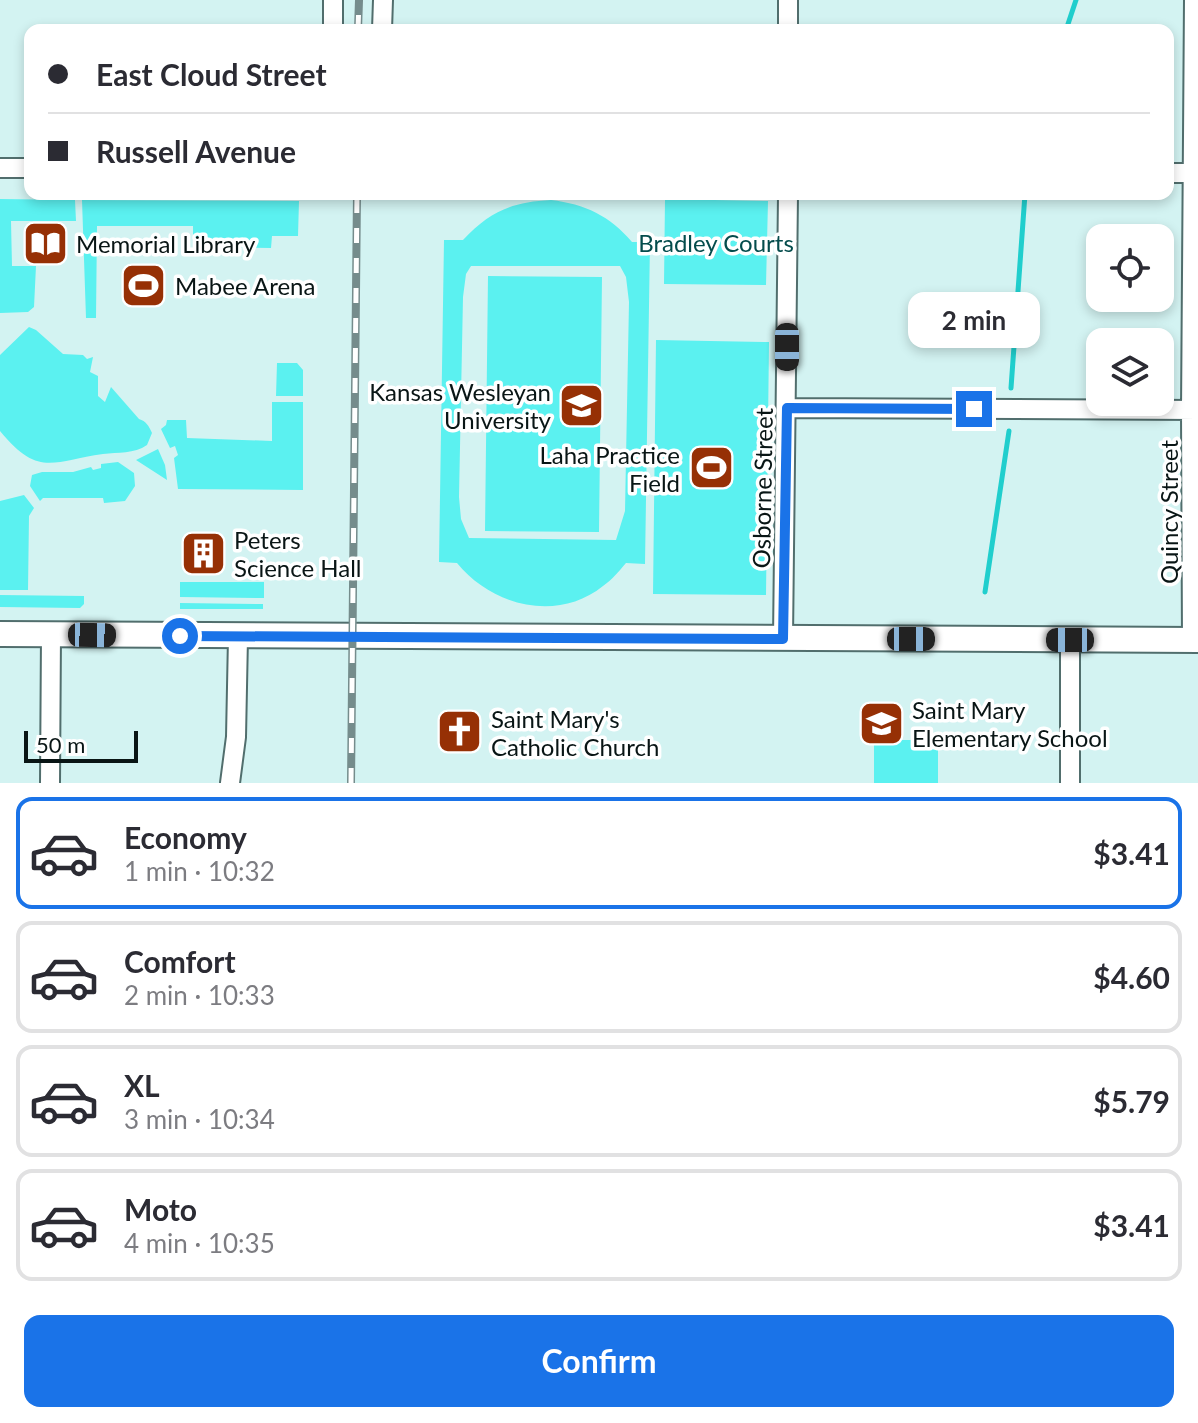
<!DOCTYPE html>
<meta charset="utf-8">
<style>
:root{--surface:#fff;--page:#f7f7f7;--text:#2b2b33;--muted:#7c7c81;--line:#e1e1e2;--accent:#1a73e8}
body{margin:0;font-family:Lato,sans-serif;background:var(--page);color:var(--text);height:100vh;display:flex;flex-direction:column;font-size:30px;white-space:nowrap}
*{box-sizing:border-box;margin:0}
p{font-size:26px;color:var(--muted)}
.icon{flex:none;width:44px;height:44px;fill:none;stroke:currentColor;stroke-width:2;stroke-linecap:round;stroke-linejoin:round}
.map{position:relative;height:783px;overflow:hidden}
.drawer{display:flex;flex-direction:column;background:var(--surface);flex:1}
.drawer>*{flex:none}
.guide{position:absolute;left:24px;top:24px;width:1150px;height:176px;border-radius:16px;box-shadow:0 4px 12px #0003;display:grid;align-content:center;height:176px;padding:0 24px;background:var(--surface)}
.tools{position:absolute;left:1086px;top:224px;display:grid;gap:16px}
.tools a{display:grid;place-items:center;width:88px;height:88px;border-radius:16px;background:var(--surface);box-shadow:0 4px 12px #0003;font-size:40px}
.scale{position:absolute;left:24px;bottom:20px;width:114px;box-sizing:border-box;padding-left:8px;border:4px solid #091515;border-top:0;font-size:22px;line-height:28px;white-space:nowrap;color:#091515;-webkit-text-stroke:6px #fff;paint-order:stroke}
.end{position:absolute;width:36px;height:36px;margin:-18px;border:10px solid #1a73e8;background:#fff;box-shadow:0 0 0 4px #fff}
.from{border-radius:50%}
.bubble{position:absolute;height:56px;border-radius:16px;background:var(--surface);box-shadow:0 4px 12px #0003;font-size:26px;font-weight:700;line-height:56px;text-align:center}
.car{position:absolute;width:24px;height:48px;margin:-24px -12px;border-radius:10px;box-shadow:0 0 6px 2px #0007;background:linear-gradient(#222 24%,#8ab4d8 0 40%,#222 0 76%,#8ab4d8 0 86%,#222 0)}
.guide b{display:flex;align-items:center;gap:28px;height:76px;font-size:30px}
.guide b+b{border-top:2px solid var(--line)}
.guide i{width:20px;height:20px;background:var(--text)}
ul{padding:14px 0 0;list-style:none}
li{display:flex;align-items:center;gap:24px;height:112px;margin:0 16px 12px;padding:0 8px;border:4px solid var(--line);border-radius:16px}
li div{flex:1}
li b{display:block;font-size:30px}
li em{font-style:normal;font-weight:700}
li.on{border-color:var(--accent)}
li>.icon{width:72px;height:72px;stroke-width:1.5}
.cta{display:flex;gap:16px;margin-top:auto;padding:16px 24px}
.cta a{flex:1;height:92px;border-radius:16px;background:var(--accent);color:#fff;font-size:32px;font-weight:700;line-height:92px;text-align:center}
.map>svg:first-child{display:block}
.green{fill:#5bf1f0;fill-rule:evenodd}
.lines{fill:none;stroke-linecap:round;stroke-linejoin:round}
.stream{stroke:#20cecd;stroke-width:5}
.minor-casing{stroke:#516e6d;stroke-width:22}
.major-casing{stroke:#516e6d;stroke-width:28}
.minor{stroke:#fff;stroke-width:18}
.major{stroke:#fff;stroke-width:24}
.rail-casing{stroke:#758c8c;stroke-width:8}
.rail{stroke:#fff;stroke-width:5;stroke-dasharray:15;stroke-linecap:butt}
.route{stroke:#1a73e8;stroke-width:10}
.labels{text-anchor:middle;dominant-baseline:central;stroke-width:7;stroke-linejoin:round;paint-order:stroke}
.park-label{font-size:24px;fill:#044c4c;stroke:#fff}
.poi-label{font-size:24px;fill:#091515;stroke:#fff;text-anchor:start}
.street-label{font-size:24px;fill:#091515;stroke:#fff}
</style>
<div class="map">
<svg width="1198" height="783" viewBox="0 0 1198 783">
<rect width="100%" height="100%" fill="#d3f3f2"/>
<path class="green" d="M0,199L75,200L76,221H11L12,266H36L34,307L28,312L0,313Z
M665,199L768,201L766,285L664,284Z
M82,200L299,201L298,236H272L271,248L193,247V226H97L96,318H86Z
M551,200C585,204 610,216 632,242H650L645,564L626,563C619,571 612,580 603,586C557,623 492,606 457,563L439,562L444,240H463C490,211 512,202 551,200ZM471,266H620L626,277L629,302L625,511L616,540L469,538L461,519L459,497L463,297L466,274Z
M488,276L602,277L599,532L485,531Z
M29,327L36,330L63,354L83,355L87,359L93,357L90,372L98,376V396L105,402L111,387L139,419C146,421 149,426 152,433L147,445C134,454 118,452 103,454C52,461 39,478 0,431V355Z
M656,340L769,342L766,595L653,594Z
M277,363H297L303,370V396H276Z
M272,402H303V490L178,489L174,458L178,455L175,446L170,448L161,429L166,425L167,420H186L187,438L272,441Z
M158,449L165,465L167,480L136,460Z
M118,462L134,473L135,486L125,501L104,503L103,498H43L40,501L30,486L32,475L42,472H73L91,467L93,470L101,468V464Z
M24,495L34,508L29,516L28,590H0V501Z
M180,582H264V598L180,597Z
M0,595L84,596V604L80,608L0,607Z
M180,603L263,604V609H180Z
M874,740H938V783H874Z"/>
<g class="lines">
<path class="stream" d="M1066,30L1076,0
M1011,388L1025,194
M985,592L1009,431"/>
<defs>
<path id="minor" d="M333,30V0
M382,30L383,0
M788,30V0
M0,168H30
M1168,173H1198
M787,408L1198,410
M783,639L788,194
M1192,640L1191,410L1194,0
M50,783L51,634
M230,783L236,737L238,637
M1070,783V640"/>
<path id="major" d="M0,634L1198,640"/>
</defs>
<use href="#minor" class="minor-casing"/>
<use href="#major" class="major-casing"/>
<use href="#minor" class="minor"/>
<use href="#major" class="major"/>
<defs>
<path id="rail" d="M358,30L359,0
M351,783L357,194"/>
</defs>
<use href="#rail" class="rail-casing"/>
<use href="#rail" class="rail"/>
</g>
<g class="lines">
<path class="route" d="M180,636L783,639L787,408L974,409"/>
</g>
<defs>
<symbol id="library-square" viewBox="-11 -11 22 22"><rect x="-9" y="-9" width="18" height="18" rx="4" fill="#963005" stroke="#fff"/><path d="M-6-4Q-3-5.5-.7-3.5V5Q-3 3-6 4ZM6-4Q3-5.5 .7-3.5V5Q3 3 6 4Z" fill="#fff"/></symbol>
<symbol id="stadium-square" viewBox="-11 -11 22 22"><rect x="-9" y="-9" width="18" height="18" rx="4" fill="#963005" stroke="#fff"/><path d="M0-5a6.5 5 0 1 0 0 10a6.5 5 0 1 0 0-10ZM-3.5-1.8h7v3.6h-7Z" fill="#fff"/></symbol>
<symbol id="university-square" viewBox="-11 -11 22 22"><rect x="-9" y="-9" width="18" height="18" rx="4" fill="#963005" stroke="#fff"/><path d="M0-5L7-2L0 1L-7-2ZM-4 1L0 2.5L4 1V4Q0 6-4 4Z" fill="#fff"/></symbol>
<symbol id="building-square" viewBox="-11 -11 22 22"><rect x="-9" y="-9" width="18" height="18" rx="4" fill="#963005" stroke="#fff"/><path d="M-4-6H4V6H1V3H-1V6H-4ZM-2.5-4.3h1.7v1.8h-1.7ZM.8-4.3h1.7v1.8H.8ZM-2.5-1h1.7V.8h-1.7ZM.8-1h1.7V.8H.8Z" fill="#fff"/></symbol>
<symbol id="school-square" viewBox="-11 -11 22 22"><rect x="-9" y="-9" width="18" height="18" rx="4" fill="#963005" stroke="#fff"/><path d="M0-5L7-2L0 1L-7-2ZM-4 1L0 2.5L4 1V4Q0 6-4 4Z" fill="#fff"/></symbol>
<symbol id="church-square" viewBox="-11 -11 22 22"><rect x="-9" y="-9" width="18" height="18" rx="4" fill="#963005" stroke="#fff"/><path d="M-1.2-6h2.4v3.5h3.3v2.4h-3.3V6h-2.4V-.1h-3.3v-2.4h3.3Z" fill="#fff"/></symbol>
</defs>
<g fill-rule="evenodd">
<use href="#library-square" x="20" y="218" width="51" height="51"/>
<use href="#stadium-square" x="118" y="260" width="51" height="51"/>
<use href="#university-square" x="556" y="380" width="51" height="51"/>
<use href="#stadium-square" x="686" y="442" width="51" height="51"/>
<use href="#building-square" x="178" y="528" width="51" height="51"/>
<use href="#school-square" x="856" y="698" width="51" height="51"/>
<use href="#church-square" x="434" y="706" width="51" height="51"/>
</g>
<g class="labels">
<g class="park-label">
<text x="716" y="242">Bradley Courts</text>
</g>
<g class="poi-label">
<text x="76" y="243">Memorial Library</text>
<text x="175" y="285">Mabee Arena</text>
<text x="551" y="391" text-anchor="end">Kansas Wesleyan<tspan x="551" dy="28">University</tspan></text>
<text x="680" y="454" text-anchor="end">Laha Practice<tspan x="680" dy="28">Field</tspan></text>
<text x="234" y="539">Peters<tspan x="234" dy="28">Science Hall</tspan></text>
<text x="912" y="709">Saint Mary<tspan x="912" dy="28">Elementary School</tspan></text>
<text x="491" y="718">Saint Mary's<tspan x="491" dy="28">Catholic Church</tspan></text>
</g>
<g class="street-label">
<text transform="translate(762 488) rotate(-89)">Osborne Street</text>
<text transform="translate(1168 512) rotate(-90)">Quincy Street</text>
</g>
</g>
</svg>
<div class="tools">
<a><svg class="icon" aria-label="locate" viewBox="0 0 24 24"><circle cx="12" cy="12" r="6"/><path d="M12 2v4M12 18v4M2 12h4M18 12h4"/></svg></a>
<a><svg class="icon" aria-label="layers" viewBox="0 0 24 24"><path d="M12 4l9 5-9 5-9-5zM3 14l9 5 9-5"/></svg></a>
</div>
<div class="scale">50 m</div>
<i class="end from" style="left:180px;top:636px"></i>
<i class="end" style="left:974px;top:409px"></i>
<div class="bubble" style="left:908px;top:292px;width:132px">2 min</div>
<i class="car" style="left:787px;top:347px;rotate:180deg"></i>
<i class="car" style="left:92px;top:635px;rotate:91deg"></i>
<i class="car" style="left:911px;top:639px;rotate:90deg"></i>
<i class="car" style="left:1070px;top:640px;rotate:270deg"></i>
<div class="guide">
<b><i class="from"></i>East Cloud Street</b>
<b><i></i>Russell Avenue</b>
</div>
</div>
<section class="drawer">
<ul>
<li class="on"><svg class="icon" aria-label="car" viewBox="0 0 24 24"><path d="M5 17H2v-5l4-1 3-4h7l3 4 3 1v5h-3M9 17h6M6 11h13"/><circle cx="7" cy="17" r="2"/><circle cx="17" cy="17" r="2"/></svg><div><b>Economy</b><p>1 min · 10:32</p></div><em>$3.41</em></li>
<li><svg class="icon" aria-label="car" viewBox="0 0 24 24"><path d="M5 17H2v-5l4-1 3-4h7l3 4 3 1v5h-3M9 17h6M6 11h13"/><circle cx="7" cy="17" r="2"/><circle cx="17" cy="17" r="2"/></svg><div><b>Comfort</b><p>2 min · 10:33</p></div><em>$4.60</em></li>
<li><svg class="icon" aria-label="car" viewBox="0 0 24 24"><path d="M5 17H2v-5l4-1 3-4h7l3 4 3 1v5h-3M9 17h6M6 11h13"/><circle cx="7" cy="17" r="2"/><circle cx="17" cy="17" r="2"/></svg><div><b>XL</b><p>3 min · 10:34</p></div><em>$5.79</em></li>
<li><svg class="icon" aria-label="car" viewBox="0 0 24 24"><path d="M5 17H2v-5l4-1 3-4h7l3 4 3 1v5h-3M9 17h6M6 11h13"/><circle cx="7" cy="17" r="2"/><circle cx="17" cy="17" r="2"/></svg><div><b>Moto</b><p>4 min · 10:35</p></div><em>$3.41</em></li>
</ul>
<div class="cta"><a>Confirm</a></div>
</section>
